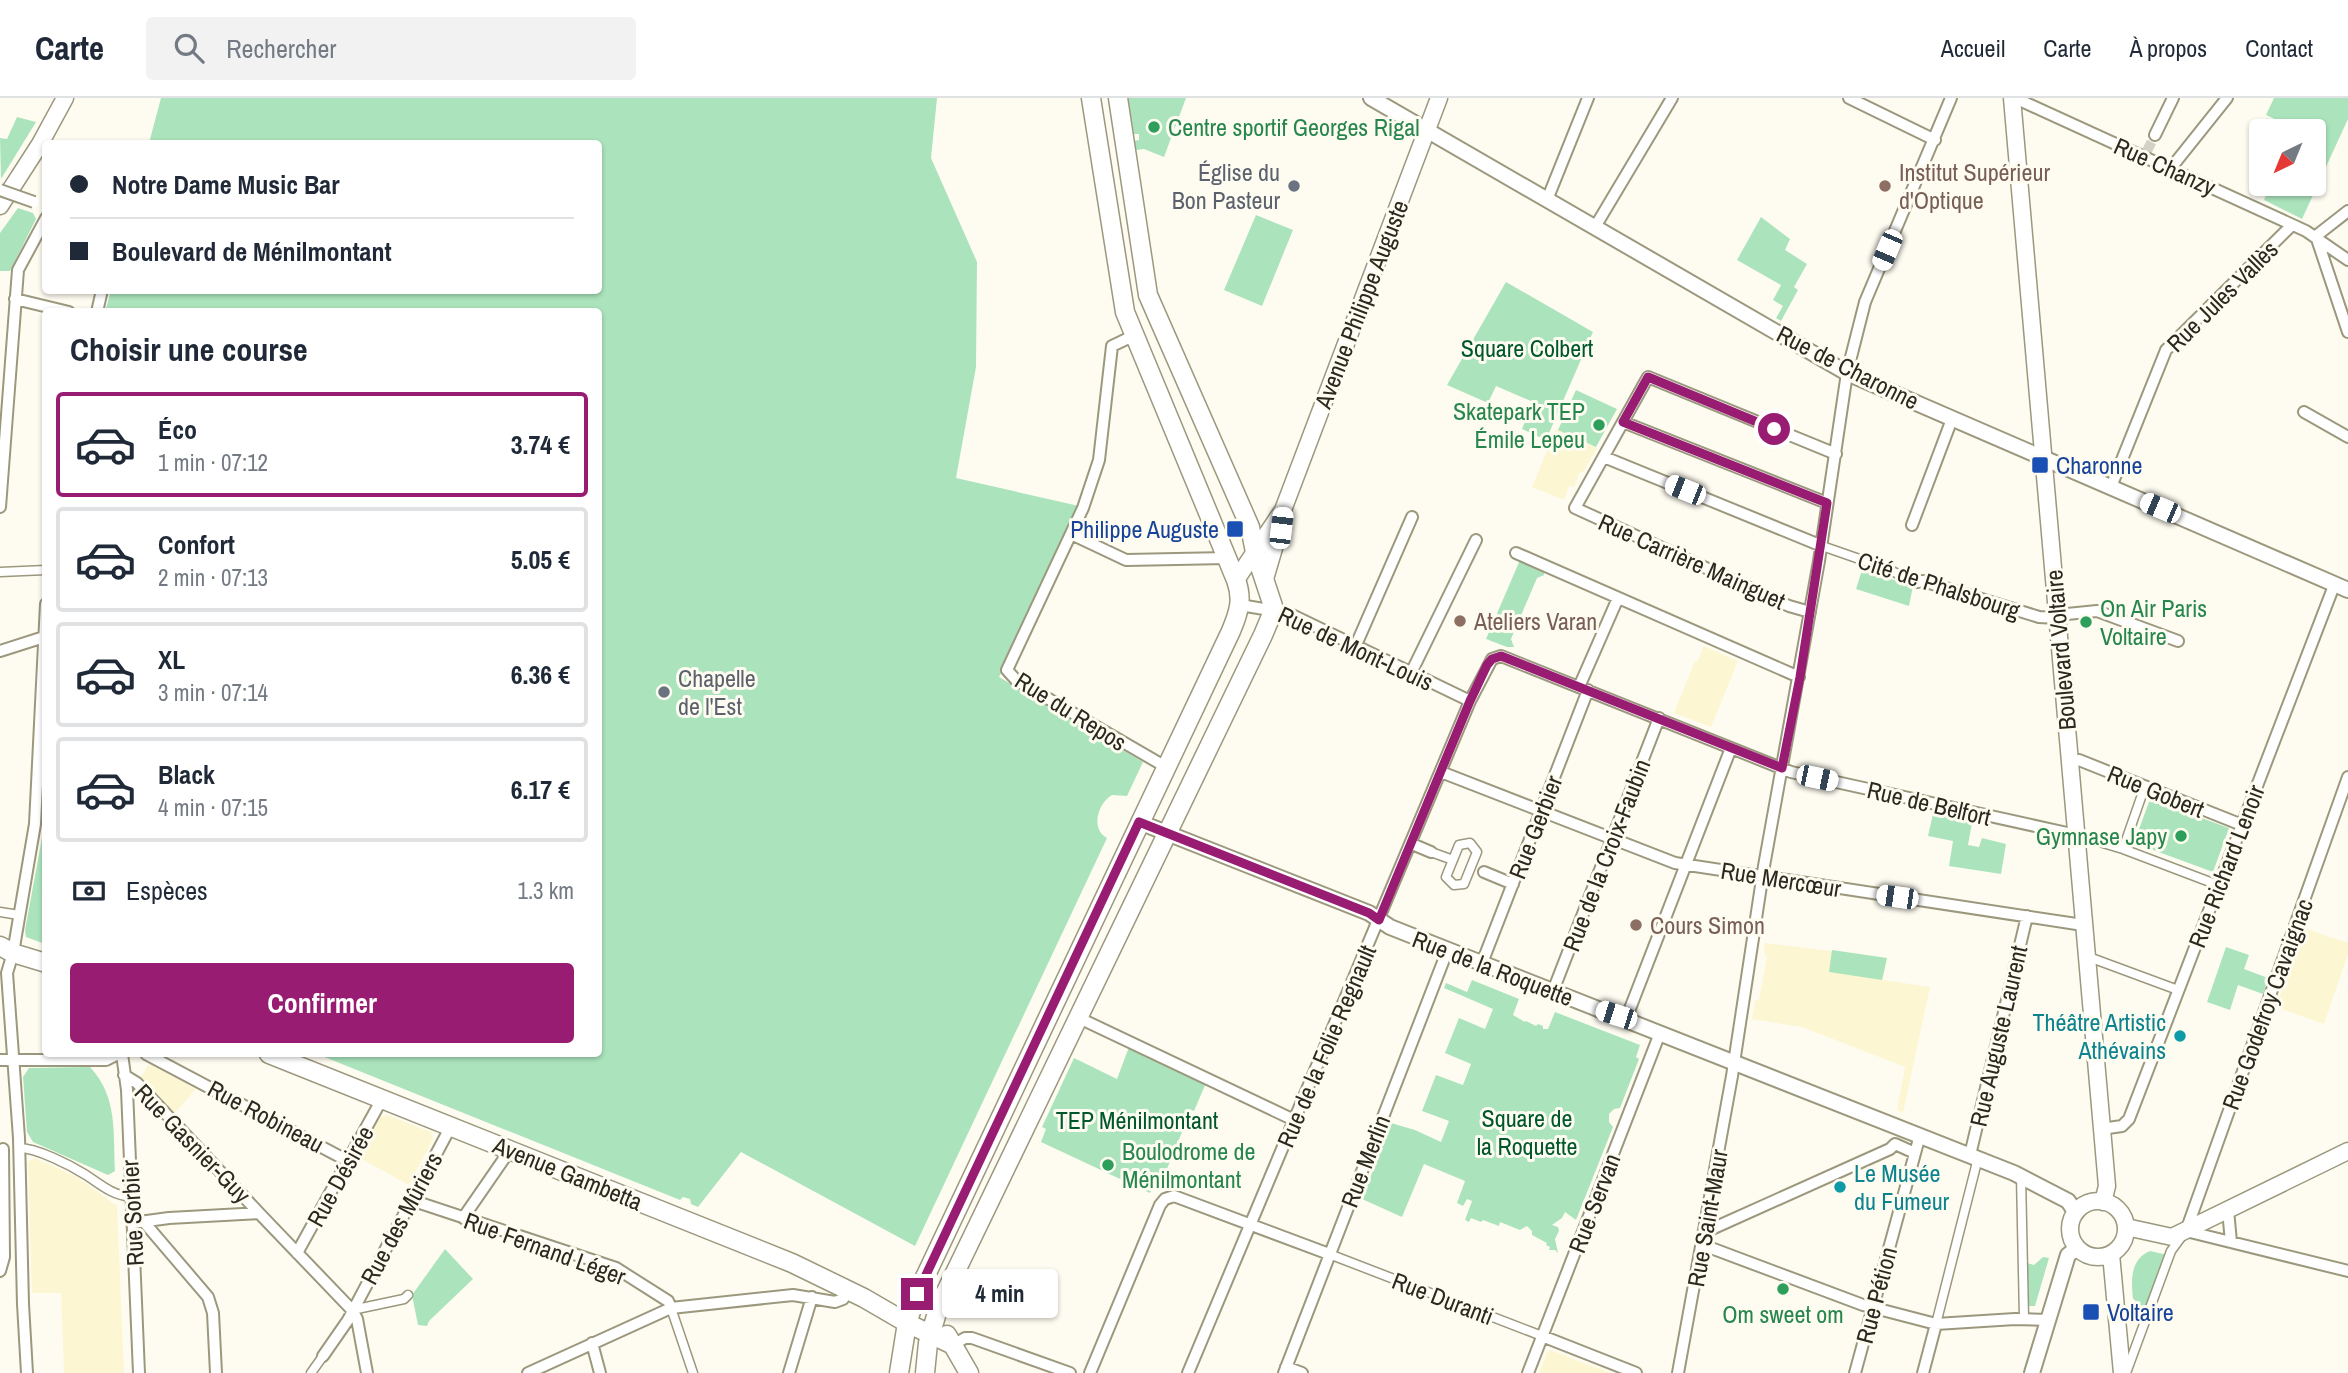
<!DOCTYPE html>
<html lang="fr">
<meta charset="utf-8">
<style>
:root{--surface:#fff;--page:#f2f2f3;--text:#1f2937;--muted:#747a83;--line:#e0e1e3;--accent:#991c73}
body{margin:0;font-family:"Archivo Narrow",sans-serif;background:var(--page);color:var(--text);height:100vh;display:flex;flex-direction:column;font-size:26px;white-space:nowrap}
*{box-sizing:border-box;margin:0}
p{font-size:23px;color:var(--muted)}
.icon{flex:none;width:38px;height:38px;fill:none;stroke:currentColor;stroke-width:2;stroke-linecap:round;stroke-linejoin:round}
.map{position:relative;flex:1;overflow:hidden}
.panel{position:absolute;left:42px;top:210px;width:560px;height:749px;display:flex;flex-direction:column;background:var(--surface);border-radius:7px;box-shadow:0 2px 5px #0004}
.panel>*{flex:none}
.banner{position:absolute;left:42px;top:42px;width:560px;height:154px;border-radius:7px;box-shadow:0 2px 5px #0004;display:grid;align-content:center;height:154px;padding:0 28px;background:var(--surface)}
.needle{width:46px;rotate:223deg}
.controls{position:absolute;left:2249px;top:21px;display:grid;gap:14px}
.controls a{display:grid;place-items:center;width:77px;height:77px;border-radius:7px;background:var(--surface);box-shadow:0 2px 5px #0004;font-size:35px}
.end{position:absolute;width:32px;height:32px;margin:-16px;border:9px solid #991c73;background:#fff;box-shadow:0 0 0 4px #fff}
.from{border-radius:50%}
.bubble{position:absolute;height:49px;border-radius:7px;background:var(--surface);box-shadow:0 2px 5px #0004;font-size:23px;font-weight:800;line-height:49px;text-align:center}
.car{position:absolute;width:21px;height:42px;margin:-21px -10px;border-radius:9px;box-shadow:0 0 5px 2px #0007;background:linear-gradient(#fff 24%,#345 0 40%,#fff 0 76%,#345 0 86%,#fff 0)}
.banner b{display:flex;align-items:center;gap:24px;height:66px;font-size:26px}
.banner b+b{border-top:2px solid var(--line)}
.banner i{width:18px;height:18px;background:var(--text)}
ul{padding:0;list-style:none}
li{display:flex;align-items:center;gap:21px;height:105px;margin:0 14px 10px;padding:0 14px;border:4px solid var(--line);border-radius:7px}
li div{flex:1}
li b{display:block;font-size:26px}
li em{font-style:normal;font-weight:800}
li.selected{border-color:var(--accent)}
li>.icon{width:63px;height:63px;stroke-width:1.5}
h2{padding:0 28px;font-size:32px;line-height:84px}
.pay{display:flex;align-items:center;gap:18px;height:77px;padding:0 28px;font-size:26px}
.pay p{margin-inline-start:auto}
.primary-button{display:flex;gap:14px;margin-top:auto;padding:14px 28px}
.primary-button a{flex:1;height:80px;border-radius:7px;background:var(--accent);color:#fff;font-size:28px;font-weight:800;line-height:80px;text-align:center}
header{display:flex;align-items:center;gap:42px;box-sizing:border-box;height:98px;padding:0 35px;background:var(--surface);border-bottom:2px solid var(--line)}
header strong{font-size:33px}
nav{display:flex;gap:38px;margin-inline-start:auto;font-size:24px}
.search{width:490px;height:63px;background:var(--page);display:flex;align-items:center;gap:18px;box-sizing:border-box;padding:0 24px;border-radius:7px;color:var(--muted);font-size:26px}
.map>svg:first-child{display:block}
.built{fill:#fcf6d3}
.green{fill:#abe4bc}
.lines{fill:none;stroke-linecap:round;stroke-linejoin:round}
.minor-tunnel{stroke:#d4d2c7;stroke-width:10;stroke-dasharray:10 5;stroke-linecap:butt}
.pedestrian-casing{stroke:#9c987e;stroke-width:11}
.minor-casing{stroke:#9c987e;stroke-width:14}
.tertiary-casing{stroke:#9c987e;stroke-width:18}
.secondary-casing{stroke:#9c987e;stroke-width:19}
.primary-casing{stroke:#9c987e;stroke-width:21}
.pedestrian{stroke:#fff;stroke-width:8}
.minor{stroke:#fff;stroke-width:10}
.tertiary{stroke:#fff;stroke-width:14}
.secondary{stroke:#fff;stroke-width:16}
.primary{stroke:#fff;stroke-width:18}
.minor-bridge-casing{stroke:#9c987e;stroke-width:14;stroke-linecap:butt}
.minor-bridge{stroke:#fff;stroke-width:10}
.route{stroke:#991c73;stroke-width:9}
.leisure-dot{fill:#2e9e5b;stroke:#fefcf1;stroke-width:2.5}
.worship-dot{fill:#6b7280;stroke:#fefcf1;stroke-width:2.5}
.education-dot{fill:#8d6e63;stroke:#fefcf1;stroke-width:2.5}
.transit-dot{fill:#1a4fb4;stroke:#fefcf1;stroke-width:2.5}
.culture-dot{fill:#0f9aa8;stroke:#fefcf1;stroke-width:2.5}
.labels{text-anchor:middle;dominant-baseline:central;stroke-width:6;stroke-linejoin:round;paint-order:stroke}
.leisure-label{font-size:24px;fill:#27864d;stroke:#fefcf1;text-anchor:start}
.street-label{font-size:24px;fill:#2b291f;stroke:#fefcf1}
.worship-label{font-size:24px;fill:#5b616d;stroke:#fefcf1;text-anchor:end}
.education-label{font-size:24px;fill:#785e54;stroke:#fefcf1;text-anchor:start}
.park-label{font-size:24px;fill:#00572c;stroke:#fefcf1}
.transit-label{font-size:24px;fill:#164399;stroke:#fefcf1;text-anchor:start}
.culture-label{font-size:24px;fill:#0d838f;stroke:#fefcf1;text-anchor:end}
</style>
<header>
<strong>Carte</strong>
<div class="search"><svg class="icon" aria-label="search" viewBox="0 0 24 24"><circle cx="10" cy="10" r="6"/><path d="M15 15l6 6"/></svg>Rechercher</div>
<nav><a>Accueil</a><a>Carte</a><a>À propos</a><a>Contact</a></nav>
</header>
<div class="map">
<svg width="2348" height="1275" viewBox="0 0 2348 1275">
<rect width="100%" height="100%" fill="#fefcf1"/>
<path class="built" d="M1556,331L1597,350L1583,374H1580L1574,389L1569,388L1564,402L1532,389Z
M1704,548L1738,563L1711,629L1674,615L1695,563L1697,564Z
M2304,830L2348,845V856L2324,926L2276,909Z
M1765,845L1887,860L1883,882L1930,889L1903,1015L1897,1012L1905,969L1802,929L1752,921L1755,902H1759L1767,859L1764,855Z
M149,966L196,991L175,1015L141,979Z
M387,1017L431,1034L433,1041L409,1087L358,1059L380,1019Z
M35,1060L77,1079L117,1108L124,1275H64L61,1195H32L28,1064Z
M1551,1252L1581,1264L1611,1275H1539L1547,1254Z"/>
<path class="green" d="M161,0H937L931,60L977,164L976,269L956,380L1079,408L999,579L1143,664L1127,698L1112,697C1098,705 1090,731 1107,740L915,1148L741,1054L698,1109L691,1106L690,1101L683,1099L680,1102L317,956H598V214H105L111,192H598V46L149,45Z
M1128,0H1186L1164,59L1144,51L1136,52L1134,43L1139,42V36H1134Z
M2274,0H2348V21L2302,121L2264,102L2271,86H2314V33H2296V31L2266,17Z
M17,19L36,24L1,81L0,40L7,41Z
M18,110L33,115L36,121L10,173H0V135Z
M1256,117L1293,132L1262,208L1224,192Z
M1761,119L1790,141L1785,152L1807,166L1794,189L1798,192L1781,223L1776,220L1783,208L1773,202L1781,187L1737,162Z
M1506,184L1593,234L1546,342L1522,331L1533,304L1496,288L1488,305L1447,287Z
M1576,292L1617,311L1596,349L1558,332Z
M1520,462L1544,472V477L1537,480L1511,541L1514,549H1507L1486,541Z
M1862,472L1913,488L1909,508L1856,491Z
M45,687V846L26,839L25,832L44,729Z
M2150,701L2229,730L2213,774L2134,745Z
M1933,716L1972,725L1968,747L1979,749L1982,740L2006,746L2001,776L1949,768L1953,743L1928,738Z
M2226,849L2249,857L2244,871L2268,880L2263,896L2238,887L2230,912L2207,904Z
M1832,852L1887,860L1882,882L1829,874Z
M1472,882L1519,901L1513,917L1525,924L1526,923L1536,928L1538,926L1543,928V931H1548L1555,914L1640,947L1636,959L1639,961L1620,1010L1614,1011L1609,1016V1024L1613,1029L1576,1122L1565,1114L1562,1120L1552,1127L1558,1129L1559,1133L1555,1141L1558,1155L1555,1152H1549L1550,1149L1546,1147L1547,1145L1532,1137V1133L1527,1128L1520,1132L1500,1124L1499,1128L1483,1122L1481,1124L1471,1120L1469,1124L1465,1122L1472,1103L1467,1101L1463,1108L1457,1105L1465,1083L1424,1066L1402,1119L1362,1101L1391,1025L1415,1032L1441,1044L1449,1023L1422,1013L1436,977L1463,987L1471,966L1445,955L1459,920L1485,931L1493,911L1444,890L1446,885L1467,894Z
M1129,949L1206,985L1194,1013L1191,1012L1162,1083L1148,1077L1156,1082L1150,1095L1041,1044L1046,1031L1042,1029L1074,960L1117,981Z
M90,969C118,999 113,1034 115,1073L108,1077L33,1044L27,1034L23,979L29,970Z
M445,1151L473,1181L429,1223L427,1228L418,1227L412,1197Z
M2150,1153L2168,1157L2143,1226H2137L2135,1202L2133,1201C2131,1183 2130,1161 2150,1153Z
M2043,1159L2049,1160L2035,1208H2029L2027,1165L2034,1167Z"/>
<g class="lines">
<path class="minor-tunnel" d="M2147,53L2155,37"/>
<defs>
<path id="pedestrian" d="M1822,448L1888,471L1908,481
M0,474L46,472
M2076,737L2123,751L2218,787
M1470,745L1477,754L1464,786L1454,787L1446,779L1459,747Z
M2123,751L2145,688
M1431,754L1453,762
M0,814L19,817
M2086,858L2178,892
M19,1050C37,1050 70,1067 86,1077C101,1087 112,1097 131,1099
M2021,1078L2024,1220
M1329,1156L1542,1238
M671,1210L693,1275
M352,1212L404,1201L408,1197
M1936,1226L1978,1060
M311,1275L323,1258
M2126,1275L2171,1153L2182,1138"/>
<path id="minor" d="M1849,0L1935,42
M2015,0L2306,133L2348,162
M2155,37L2173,0
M2171,70L2227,0
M1547,102L1588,0
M1595,129L1672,0
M2316,138L2348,234
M2316,138L2348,113
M15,201L69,214
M97,214L102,192
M1135,237L1112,248L1099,362L1083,410L1007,572L1016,582L1166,669
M2304,314L2348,339
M1623,324L1827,405
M1604,359L1822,448
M2111,389L2166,252L2292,127
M0,409L18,172L46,120
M1912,427L1952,321
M1071,436L1126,462L1227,460
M1516,455L1799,579
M1908,481L1918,484L1923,483L2039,519L2057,520
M1240,507L1288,515L1470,603
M1810,514L1789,508L1575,410L1648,279L1836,356
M2057,517L2097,513L2178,543
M1356,547L1412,419
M0,553L44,539
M1411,575L1476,442
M1579,589L1618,500
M2070,663L2079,662L2242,727
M1441,674L1675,765L2083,827
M2348,679L2186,1133L2348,1173
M1412,746L1431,754
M1484,774L1513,786
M1482,865L1588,592
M1553,893L1659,620
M1079,920L1294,1022
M1626,921L1731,650
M122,956L127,992L139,1275
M146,956L348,1063
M0,962H106L118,956
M124,977L137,985L259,1115
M2101,1031L2122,1028L2129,1021L2335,485
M1970,1057L2027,818
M411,1102L616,1170L668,1203L671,1210
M2228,1112L2231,1144
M463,1120L510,1052
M144,1124L208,1199L213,1215L216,1275
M132,1125L169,1120L259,1115L352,1212L357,1221L367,1275
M1705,1134L1890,1051L1895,1046L1915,1055
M1703,1147L1863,1207L1936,1226L2015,1221L2049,1222
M297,1155L382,1001
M0,1173L4,1159L3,1051
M1542,1238L1636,1275
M592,1245L600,1275
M953,1247L965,1240H972L1070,1275
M323,1258L348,1222L451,1028
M1286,1269L1302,1275
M27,1275L23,1206L19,1040L7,875L13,855L35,726L46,506
M528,1275L671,1210L793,1197L835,1204L843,1201L848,1193
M789,1275L812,1199
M1090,1275L1160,1107L1165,1101L1174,1098L1329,1156
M1188,1275L1470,603L1492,561L1501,558L1791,674L2076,737
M1284,1275L1448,851
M1528,1275L1660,935
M1678,1275L1732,978L1764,768L1819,463L1847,275L1865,204L1951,0
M1855,1275L1920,1037
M1923,1275L1936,1226"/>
<path id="tertiary" d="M1371,0L1847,275L2348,492
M1139,724L1369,815L1390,829L2014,1075L2068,1103L2076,1115
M2032,1275L2068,1157L2077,1150"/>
<path id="secondary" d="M2012,0L2107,1088L2103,1104
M0,108L40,46L65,0
M1265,481L1282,423
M1236,482L1283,412L1439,0
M2070 1131a28 28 0 1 1 56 0a28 28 0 1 1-56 0Z
M2126,1129L2172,1139L2348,1053
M2111,1156L2122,1275"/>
<path id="primary" d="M0,848L13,855L46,865
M269,956L792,1165L864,1200L907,1225L953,1247
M947,1237L969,1275
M899,1275L907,1225L917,1196L1231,533C1239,514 1243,501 1236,482L1125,214L1091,0
M925,1275L928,1245L939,1208L1263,537L1274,511L1255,454L1250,429L1148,197L1118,0"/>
</defs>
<use href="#pedestrian" class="pedestrian-casing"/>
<use href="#minor" class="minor-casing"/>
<use href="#tertiary" class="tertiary-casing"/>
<use href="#secondary" class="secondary-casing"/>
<use href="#primary" class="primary-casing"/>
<use href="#pedestrian" class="pedestrian"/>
<use href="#minor" class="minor"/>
<use href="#tertiary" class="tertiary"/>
<use href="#secondary" class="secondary"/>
<use href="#primary" class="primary"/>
<defs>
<path id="minor-bridge" d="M0,92L34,104"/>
</defs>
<use href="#minor-bridge" class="minor-bridge-casing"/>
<use href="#minor-bridge" class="minor-bridge"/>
</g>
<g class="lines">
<path class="route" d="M917,1196L1139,724L1369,815L1379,822L1470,603L1487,567L1492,561L1501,558L1782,670L1800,579L1827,405L1623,324L1648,279L1774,331"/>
</g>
<g class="leisure-dot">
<circle cx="1154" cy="29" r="7"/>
<circle cx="1599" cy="327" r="7"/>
<circle cx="2086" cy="524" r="7"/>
<circle cx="2181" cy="738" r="7"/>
<circle cx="1108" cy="1067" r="7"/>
<circle cx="1783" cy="1191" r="7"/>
</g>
<g class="worship-dot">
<circle cx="1294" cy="88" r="7"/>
<circle cx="664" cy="594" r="7"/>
</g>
<g class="education-dot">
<circle cx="1885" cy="88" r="7"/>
<circle cx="1460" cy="523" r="7"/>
<circle cx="1636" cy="827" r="7"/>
</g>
<g class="transit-dot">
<rect x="2031" y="358" width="18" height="18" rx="3.5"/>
<rect x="1226" y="422" width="18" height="18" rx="3.5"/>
<rect x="2082" y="1205" width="18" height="18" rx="3.5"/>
</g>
<g class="culture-dot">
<circle cx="2180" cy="938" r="7"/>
<circle cx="1840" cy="1089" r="7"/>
</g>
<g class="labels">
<g class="leisure-label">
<text x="1168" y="29">Centre sportif Georges Rigal</text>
<text x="1585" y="313" text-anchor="end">Skatepark TEP<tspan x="1585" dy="28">Émile Lepeu</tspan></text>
<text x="2100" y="510">On Air Paris<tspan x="2100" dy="28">Voltaire</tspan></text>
<text x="2167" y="738" text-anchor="end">Gymnase Japy</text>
<text x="1122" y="1053">Boulodrome de<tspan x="1122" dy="28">Ménilmontant</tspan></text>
<text x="1783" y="1216" text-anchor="middle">Om sweet om</text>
</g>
<g class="street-label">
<text transform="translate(2165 68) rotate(24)">Rue Chanzy</text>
<text transform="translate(2222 198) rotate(-45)">Rue Jules Vallès</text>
<text transform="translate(1361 206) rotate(-69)">Avenue Philippe Auguste</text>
<text transform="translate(1848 269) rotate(27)">Rue de Charonne</text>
<text transform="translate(1692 463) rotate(24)">Rue Carrière Mainguet</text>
<text transform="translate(1939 487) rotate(18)">Cité de Phalsbourg</text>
<text transform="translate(1356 550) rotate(25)">Rue de Mont-Louis</text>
<text transform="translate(2060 552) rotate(-95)">Boulevard Voltaire</text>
<text transform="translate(1071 613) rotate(32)">Rue du Repos</text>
<text transform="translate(2156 693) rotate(22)">Rue Gobert</text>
<text transform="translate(1929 705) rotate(13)">Rue de Belfort</text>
<text transform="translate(1535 729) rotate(-69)">Rue Gerbier</text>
<text transform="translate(1606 757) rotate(-69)">Rue de la Croix-Faubin</text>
<text transform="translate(2226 768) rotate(-69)">Rue Richard Lenoir</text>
<text transform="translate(1781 781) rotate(9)">Rue Mercœur</text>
<text transform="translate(1493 870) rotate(21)">Rue de la Roquette</text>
<text transform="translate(2267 906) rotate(-70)">Rue Godefroy Cavaignac</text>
<text transform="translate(1998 938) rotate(-77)">Rue Auguste Laurent</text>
<text transform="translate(1326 948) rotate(-67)">Rue de la Folie Regnault</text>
<text transform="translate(266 1018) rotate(28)">Rue Robineau</text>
<text transform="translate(193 1045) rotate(46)">Rue Gasnier-Guy</text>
<text transform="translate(1365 1063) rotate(-69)">Rue Merlin</text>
<text transform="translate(568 1075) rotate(22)">Avenue Gambetta</text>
<text transform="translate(340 1078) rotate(-61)">Rue Désirée</text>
<text transform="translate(1594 1105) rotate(-69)">Rue Servan</text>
<text transform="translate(132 1115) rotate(-93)">Rue Sorbier</text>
<text transform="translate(401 1120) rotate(-62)">Rue des Mûriers</text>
<text transform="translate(1707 1120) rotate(-80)">Rue Saint-Maur</text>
<text transform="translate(545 1150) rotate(20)">Rue Fernand Léger</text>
<text transform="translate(1876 1197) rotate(-75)">Rue Pétion</text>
<text transform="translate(1443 1200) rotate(21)">Rue Duranti</text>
</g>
<g class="worship-label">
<text x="1280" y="74">Église du<tspan x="1280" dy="28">Bon Pasteur</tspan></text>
<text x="678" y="580" text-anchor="start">Chapelle<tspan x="678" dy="28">de l'Est</tspan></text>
</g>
<g class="education-label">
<text x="1899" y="74">Institut Supérieur<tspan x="1899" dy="28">d'Optique</tspan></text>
<text x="1474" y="523">Ateliers Varan</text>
<text x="1650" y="827">Cours Simon</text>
</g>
<g class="park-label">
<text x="1527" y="250">Square Colbert</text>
<text x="1527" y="1020">Square de<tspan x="1527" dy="28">la Roquette</tspan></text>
<text x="1137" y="1022">TEP Ménilmontant</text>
</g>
<g class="transit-label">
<text x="2056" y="367">Charonne</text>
<text x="1219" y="431" text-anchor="end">Philippe Auguste</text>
<text x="2107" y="1214">Voltaire</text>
</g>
<g class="culture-label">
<text x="2166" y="924">Théâtre Artistic<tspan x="2166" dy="28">Athévains</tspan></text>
<text x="1854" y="1075" text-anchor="start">Le Musée<tspan x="1854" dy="28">du Fumeur</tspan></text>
</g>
</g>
</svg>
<div class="controls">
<a><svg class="needle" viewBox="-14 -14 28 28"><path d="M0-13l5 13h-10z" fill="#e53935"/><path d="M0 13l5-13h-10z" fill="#747a83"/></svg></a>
</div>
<i class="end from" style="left:1774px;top:331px"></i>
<i class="end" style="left:917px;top:1196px"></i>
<div class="bubble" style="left:942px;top:1171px;width:116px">4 min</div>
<i class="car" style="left:1887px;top:152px;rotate:203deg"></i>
<i class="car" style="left:1685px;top:392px;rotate:292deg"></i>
<i class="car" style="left:2160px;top:410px;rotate:293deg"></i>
<i class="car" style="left:1281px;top:430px;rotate:7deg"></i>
<i class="car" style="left:1817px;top:680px;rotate:102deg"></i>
<i class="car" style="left:1897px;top:799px;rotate:278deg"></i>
<i class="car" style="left:1616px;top:917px;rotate:288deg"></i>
<div class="banner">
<b><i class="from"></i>Notre Dame Music Bar</b>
<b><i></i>Boulevard de Ménilmontant</b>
</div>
<section class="panel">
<h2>Choisir une course</h2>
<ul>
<li class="selected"><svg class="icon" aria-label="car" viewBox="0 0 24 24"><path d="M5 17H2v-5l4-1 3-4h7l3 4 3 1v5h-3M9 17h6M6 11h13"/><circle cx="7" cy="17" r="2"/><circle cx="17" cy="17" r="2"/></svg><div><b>Éco</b><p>1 min · 07:12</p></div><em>3.74 €</em></li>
<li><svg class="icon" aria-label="car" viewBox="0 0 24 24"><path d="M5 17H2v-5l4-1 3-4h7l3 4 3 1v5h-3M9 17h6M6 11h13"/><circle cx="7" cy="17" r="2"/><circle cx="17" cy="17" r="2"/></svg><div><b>Confort</b><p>2 min · 07:13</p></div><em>5.05 €</em></li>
<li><svg class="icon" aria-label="car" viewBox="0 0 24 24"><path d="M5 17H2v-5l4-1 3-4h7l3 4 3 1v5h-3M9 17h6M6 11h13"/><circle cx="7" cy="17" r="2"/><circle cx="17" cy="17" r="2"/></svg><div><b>XL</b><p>3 min · 07:14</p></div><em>6.36 €</em></li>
<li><svg class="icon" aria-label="car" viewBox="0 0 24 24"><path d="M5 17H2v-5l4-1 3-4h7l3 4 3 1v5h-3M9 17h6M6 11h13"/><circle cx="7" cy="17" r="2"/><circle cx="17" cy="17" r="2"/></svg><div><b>Black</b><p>4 min · 07:15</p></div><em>6.17 €</em></li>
</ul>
<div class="pay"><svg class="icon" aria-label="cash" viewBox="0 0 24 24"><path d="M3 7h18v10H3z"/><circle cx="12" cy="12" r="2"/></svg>Espèces<p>1.3 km</p></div>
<div class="primary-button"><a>Confirmer</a></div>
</section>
</div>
